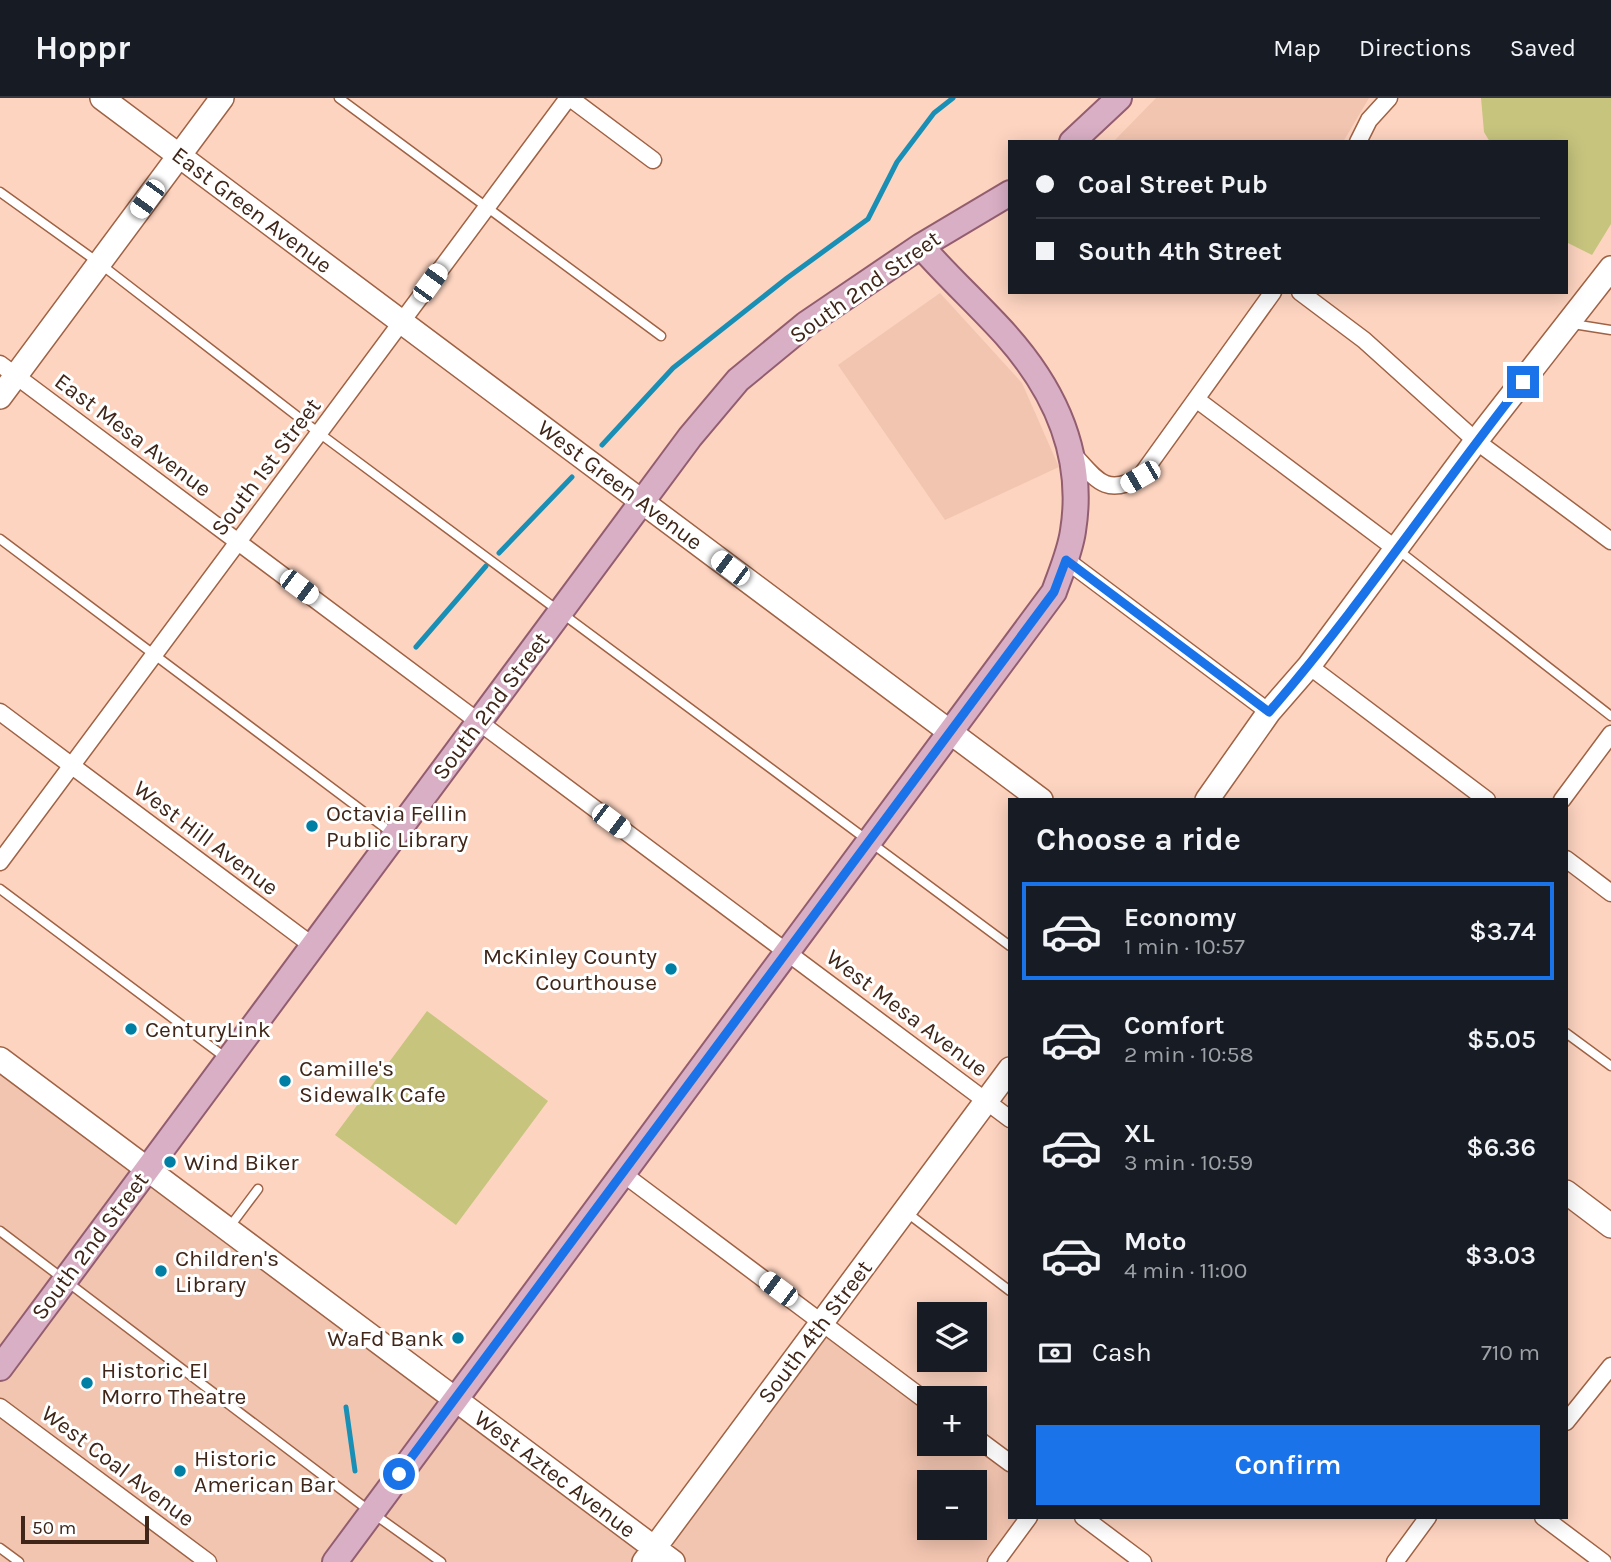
<!DOCTYPE html>
<meta charset="utf-8">
<style>
:root{--surface:#171b24;--page:#20242c;--text:#f1f3f6;--muted:#9ea1a6;--line:#363941;--accent:#1a73e8}
body{margin:0;font-family:Karla,sans-serif;background:var(--page);color:var(--text);height:100vh;display:flex;flex-direction:column;font-size:26px;white-space:nowrap}
*{box-sizing:border-box;margin:0}
p{font-size:23px;color:var(--muted)}
.icon{flex:none;width:38px;height:38px;fill:none;stroke:currentColor;stroke-width:2;stroke-linecap:round;stroke-linejoin:round}
.map{position:relative;flex:1;overflow:hidden}
.drawer{position:absolute;left:1008px;top:700px;width:560px;height:721px;display:flex;flex-direction:column;background:var(--surface);border-radius:0px;box-shadow:0 4px 18px #0003}
.drawer>*{flex:none}
.guide{position:absolute;left:1008px;top:42px;width:560px;height:154px;border-radius:0px;box-shadow:0 4px 18px #0003;display:grid;align-content:center;height:154px;padding:0 28px;background:var(--surface)}
.buttons{position:absolute;left:917px;top:1204px;display:grid;gap:14px}
.buttons a{display:grid;place-items:center;width:70px;height:70px;border-radius:0px;background:var(--surface);box-shadow:0 4px 18px #0003;font-size:35px}
.scale{position:absolute;left:21px;bottom:18px;width:128px;box-sizing:border-box;padding-left:7px;border:4px solid #3f2619;border-top:0;font-size:19px;line-height:24px;white-space:nowrap;color:#3f2619;-webkit-text-stroke:5px #fff;paint-order:stroke}
.end{position:absolute;width:32px;height:32px;margin:-16px;border:9px solid #1a73e8;background:#fff;box-shadow:0 0 0 4px #fff}
.from{border-radius:50%}
.car{position:absolute;width:21px;height:42px;margin:-21px -10px;border-radius:9px;box-shadow:0 0 5px 2px #0007;background:linear-gradient(#fff 24%,#345 0 40%,#fff 0 76%,#345 0 86%,#fff 0)}
.guide b{display:flex;align-items:center;gap:24px;height:66px;font-size:26px}
.guide b+b{border-top:2px solid var(--line)}
.guide i{width:18px;height:18px;background:var(--text)}
ul{padding:0;list-style:none}
li{display:flex;align-items:center;gap:21px;height:98px;margin:0 14px 10px;padding:0 14px;border:4px solid transparent;border-radius:0px}
li div{flex:1}
li b{display:block;font-size:26px}
li em{font-style:normal;font-weight:600}
li.current{border-color:var(--accent)}
li>.icon{width:63px;height:63px;stroke-width:1.5}
h2{padding:0 28px;font-size:32px;line-height:84px}
.pay{display:flex;align-items:center;gap:18px;height:77px;padding:0 28px;font-size:26px}
.pay p{margin-inline-start:auto}
.action{display:flex;gap:14px;margin-top:auto;padding:14px 28px}
.action a{flex:1;height:80px;border-radius:0px;background:var(--accent);color:#fff;font-size:28px;font-weight:600;line-height:80px;text-align:center}
header{display:flex;align-items:center;gap:42px;box-sizing:border-box;height:98px;padding:0 35px;background:var(--surface);border-bottom:2px solid var(--line)}
header strong{font-size:33px}
nav{display:flex;gap:38px;margin-inline-start:auto;font-size:24px}
.map>svg:first-child{display:block}
.built{fill:#f2c5b0;fill-rule:evenodd}
.green{fill:#c6c47d}
.lines{fill:none;stroke-linecap:round;stroke-linejoin:round}
.stream{stroke:#1a8fb5;stroke-width:5}
.lane-casing{stroke:#9f6244;stroke-width:11}
.street-casing{stroke:#9f6244;stroke-width:19}
.secondary-casing{stroke:#9f6244;stroke-width:26}
.primary-casing{stroke:#935d70;stroke-width:28}
.lane{stroke:#fff;stroke-width:8}
.street{stroke:#fff;stroke-width:16}
.secondary{stroke:#fff;stroke-width:23}
.primary{stroke:#d9afc5;stroke-width:24}
.route{stroke:#1a73e8;stroke-width:9}
.poi-dot{fill:#007fa4;stroke:#fff;stroke-width:2.5}
.labels{text-anchor:middle;dominant-baseline:central;stroke-width:6;stroke-linejoin:round;paint-order:stroke}
.street-label{font-size:23px;fill:#3f2619;stroke:#fff}
.poi-label{font-size:23px;fill:#3f2619;stroke:#fff;text-anchor:start}
</style>
<header>
<strong>Hoppr</strong>
<nav><a>Map</a><a>Directions</a><a>Saved</a></nav>
</header>
<div class="map">
<svg width="1611" height="1464" viewBox="0 0 1611 1464">
<rect width="100%" height="100%" fill="#fdd4c0"/>
<path class="built" d="M1156,0H1369L1343,44H1116L1115,42Z
M940,195L1022,285L1059,369L945,422L838,267Z
M0,961L654,1450L822,1224L929,1305V1346H975L1010,1365V1419H1029L996,1464H0ZM929,1384H975V1430H929Z"/>
<path class="green" d="M1481,0H1611V126L1592,157L1566,144V44H1490L1484,34Z
M427,913L548,1003L456,1127L335,1037Z"/>
<g class="lines">
<path class="stream" d="M602,347L673,270L787,180L868,121L897,64L934,15L953,0
M499,455L572,379
M416,549L486,468
M346,1309L355,1373"/>
<defs>
<path id="lane" d="M339,0L661,238
M0,94L99,165L319,335L1010,848
M1573,226L1611,232
M0,441L392,735
M1398,452L1611,618
M0,791L226,960
M1566,935L1611,968
M906,1114L1010,1193
M228,1131L258,1091
M0,1133L371,1414L441,1464
M0,1450L19,1464"/>
<path id="street" d="M570,0L653,62
M1358,44L1369,22L1389,0
M1300,194L1364,242L1476,343L1611,443
M0,266L1010,1021
M1196,301L1396,451
M1071,354C1095,379 1104,400 1140,379L1273,194
M1066,462L1269,614
M1309,568L1487,702
M0,614L313,848
M1562,702L1611,636
M1566,761L1611,795
M0,764L568,0
M622,1075L929,1305
M0,1309L208,1464
M1566,1324L1611,1268
M975,1339L1010,1365
M1083,1419L1143,1464
M1543,1419L1603,1464
M996,1464L1029,1419
M1395,1464L1428,1419"/>
<path id="secondary" d="M102,0L1041,702
M0,299L222,0
M1207,702L1269,614L1309,568L1476,343L1611,170
M0,961L673,1464
M1566,1094L1611,1128
M644,1464L1010,971"/>
<path id="primary" d="M1072,44L1119,0
M0,1270L690,339L738,282L806,226L921,148L1010,95
M335,1464L1054,494C1061,474 1070,454 1073,433C1085,358 1055,292 1006,237C979,207 948,179 921,148"/>
</defs>
<use href="#lane" class="lane-casing"/>
<use href="#street" class="street-casing"/>
<use href="#secondary" class="secondary-casing"/>
<use href="#primary" class="primary-casing"/>
<use href="#lane" class="lane"/>
<use href="#street" class="street"/>
<use href="#secondary" class="secondary"/>
<use href="#primary" class="primary"/>
</g>
<g class="lines">
<path class="route" d="M399,1376L1054,494L1066,462L1269,614C1360,509 1437,393 1523,284"/>
</g>
<g class="poi-dot">
<circle cx="312" cy="728" r="7"/>
<circle cx="671" cy="871" r="7"/>
<circle cx="131" cy="931" r="7"/>
<circle cx="285" cy="983" r="7"/>
<circle cx="170" cy="1064" r="7"/>
<circle cx="161" cy="1173" r="7"/>
<circle cx="458" cy="1240" r="7"/>
<circle cx="87" cy="1285" r="7"/>
<circle cx="180" cy="1373" r="7"/>
</g>
<g class="labels">
<g class="street-label">
<text transform="translate(252 112) rotate(37)">East Green Avenue</text>
<text transform="translate(865 189) rotate(-35)">South 2nd Street</text>
<text transform="translate(133 337) rotate(37)">East Mesa Avenue</text>
<text transform="translate(266 369) rotate(-53)">South 1st Street</text>
<text transform="translate(620 387) rotate(37)">West Green Avenue</text>
<text transform="translate(491 608) rotate(-53)">South 2nd Street</text>
<text transform="translate(206 740) rotate(37)">West Hill Avenue</text>
<text transform="translate(907 915) rotate(37)">West Mesa Avenue</text>
<text transform="translate(90 1148) rotate(-53)">South 2nd Street</text>
<text transform="translate(815 1234) rotate(-53)">South 4th Street</text>
<text transform="translate(118 1368) rotate(37)">West Coal Avenue</text>
<text transform="translate(555 1376) rotate(37)">West Aztec Avenue</text>
</g>
<g class="poi-label">
<text x="326" y="715">Octavia Fellin<tspan x="326" dy="26">Public Library</tspan></text>
<text x="657" y="858" text-anchor="end">McKinley County<tspan x="657" dy="26">Courthouse</tspan></text>
<text x="145" y="931">CenturyLink</text>
<text x="299" y="970">Camille's<tspan x="299" dy="26">Sidewalk Cafe</tspan></text>
<text x="184" y="1064">Wind Biker</text>
<text x="175" y="1160">Children's<tspan x="175" dy="26">Library</tspan></text>
<text x="444" y="1240" text-anchor="end">WaFd Bank</text>
<text x="101" y="1272">Historic El<tspan x="101" dy="26">Morro Theatre</tspan></text>
<text x="194" y="1360">Historic<tspan x="194" dy="26">American Bar</tspan></text>
</g>
</g>
</svg>
<div class="buttons">
<a><svg class="icon" aria-label="layers" viewBox="0 0 24 24"><path d="M12 4l9 5-9 5-9-5zM3 14l9 5 9-5"/></svg></a>
<a>+</a>
<a>−</a>
</div>
<div class="scale">50 m</div>
<i class="end from" style="left:399px;top:1376px"></i>
<i class="end" style="left:1523px;top:284px"></i>
<i class="car" style="left:147px;top:101px;rotate:216deg"></i>
<i class="car" style="left:430px;top:185px;rotate:36deg"></i>
<i class="car" style="left:1140px;top:379px;rotate:240deg"></i>
<i class="car" style="left:730px;top:470px;rotate:307deg"></i>
<i class="car" style="left:299px;top:489px;rotate:127deg"></i>
<i class="car" style="left:611px;top:723px;rotate:127deg"></i>
<i class="car" style="left:778px;top:1191px;rotate:307deg"></i>
<div class="guide">
<b><i class="from"></i>Coal Street Pub</b>
<b><i></i>South 4th Street</b>
</div>
<section class="drawer">
<h2>Choose a ride</h2>
<ul>
<li class="current"><svg class="icon" aria-label="car" viewBox="0 0 24 24"><path d="M5 17H2v-5l4-1 3-4h7l3 4 3 1v5h-3M9 17h6M6 11h13"/><circle cx="7" cy="17" r="2"/><circle cx="17" cy="17" r="2"/></svg><div><b>Economy</b><p>1 min · 10:57</p></div><em>$3.74</em></li>
<li><svg class="icon" aria-label="car" viewBox="0 0 24 24"><path d="M5 17H2v-5l4-1 3-4h7l3 4 3 1v5h-3M9 17h6M6 11h13"/><circle cx="7" cy="17" r="2"/><circle cx="17" cy="17" r="2"/></svg><div><b>Comfort</b><p>2 min · 10:58</p></div><em>$5.05</em></li>
<li><svg class="icon" aria-label="car" viewBox="0 0 24 24"><path d="M5 17H2v-5l4-1 3-4h7l3 4 3 1v5h-3M9 17h6M6 11h13"/><circle cx="7" cy="17" r="2"/><circle cx="17" cy="17" r="2"/></svg><div><b>XL</b><p>3 min · 10:59</p></div><em>$6.36</em></li>
<li><svg class="icon" aria-label="car" viewBox="0 0 24 24"><path d="M5 17H2v-5l4-1 3-4h7l3 4 3 1v5h-3M9 17h6M6 11h13"/><circle cx="7" cy="17" r="2"/><circle cx="17" cy="17" r="2"/></svg><div><b>Moto</b><p>4 min · 11:00</p></div><em>$3.03</em></li>
</ul>
<div class="pay"><svg class="icon" aria-label="cash" viewBox="0 0 24 24"><path d="M3 7h18v10H3z"/><circle cx="12" cy="12" r="2"/></svg>Cash<p>710 m</p></div>
<div class="action"><a>Confirm</a></div>
</section>
</div>
